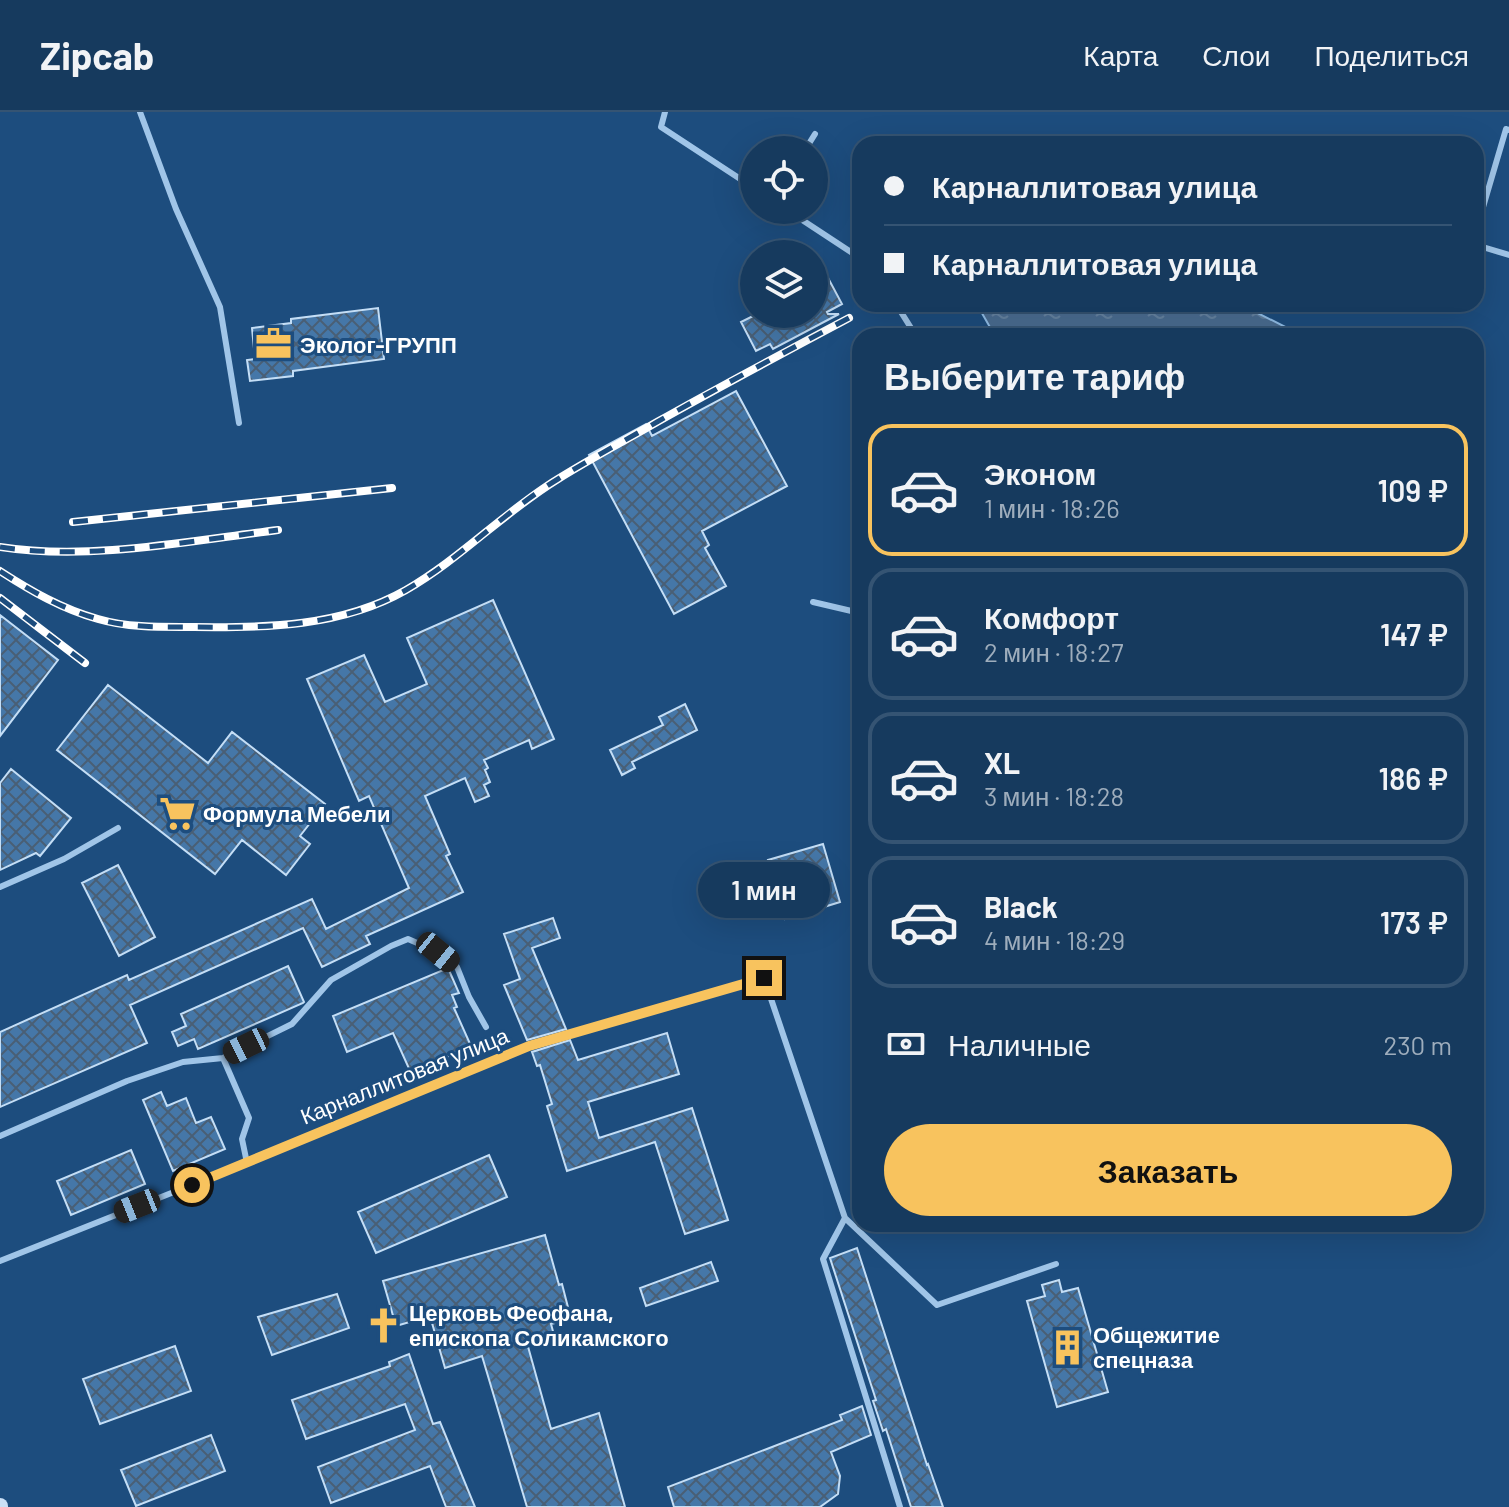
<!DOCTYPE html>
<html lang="ru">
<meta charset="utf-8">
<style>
:root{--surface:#163a5e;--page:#1f4164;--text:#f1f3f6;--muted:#9eadbc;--line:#355473;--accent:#f8c35e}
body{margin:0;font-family:Barlow,sans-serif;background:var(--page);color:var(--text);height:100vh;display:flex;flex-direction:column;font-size:30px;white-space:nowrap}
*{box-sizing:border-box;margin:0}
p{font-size:26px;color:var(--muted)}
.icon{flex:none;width:44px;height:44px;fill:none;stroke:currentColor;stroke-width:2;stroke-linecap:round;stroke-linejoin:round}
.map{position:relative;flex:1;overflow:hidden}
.side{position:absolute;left:852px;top:216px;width:632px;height:904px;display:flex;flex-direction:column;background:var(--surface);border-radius:24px;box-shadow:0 8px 32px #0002,0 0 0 2px var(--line)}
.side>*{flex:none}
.top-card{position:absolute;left:852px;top:24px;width:632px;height:176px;border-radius:24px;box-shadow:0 8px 32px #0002,0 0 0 2px var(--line);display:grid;align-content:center;height:176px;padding:0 32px;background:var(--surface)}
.controls{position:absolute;left:740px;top:24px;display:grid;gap:16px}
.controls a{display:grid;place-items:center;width:88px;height:88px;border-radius:50%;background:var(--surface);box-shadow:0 8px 32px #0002,0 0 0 2px var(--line);font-size:40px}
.end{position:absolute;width:36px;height:36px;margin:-18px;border:10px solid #f8c35e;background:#111;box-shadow:0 0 0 4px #111}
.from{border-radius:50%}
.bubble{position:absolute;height:56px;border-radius:28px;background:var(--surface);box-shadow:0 8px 32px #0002,0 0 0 2px var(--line);font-size:26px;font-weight:600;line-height:56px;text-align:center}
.car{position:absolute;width:24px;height:48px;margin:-24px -12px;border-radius:10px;box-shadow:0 0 6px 2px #0007;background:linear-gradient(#222 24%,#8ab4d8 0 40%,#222 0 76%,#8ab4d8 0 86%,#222 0)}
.top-card b{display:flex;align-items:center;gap:28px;height:76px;font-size:30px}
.top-card b+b{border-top:2px solid var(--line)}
.top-card i{width:20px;height:20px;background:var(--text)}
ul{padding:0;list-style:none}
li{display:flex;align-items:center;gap:24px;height:132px;margin:0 16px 12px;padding:0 16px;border:4px solid var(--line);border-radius:24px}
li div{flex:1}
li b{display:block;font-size:30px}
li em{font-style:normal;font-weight:600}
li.selected{border-color:var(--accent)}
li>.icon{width:72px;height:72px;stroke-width:1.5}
h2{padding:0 32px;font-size:36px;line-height:96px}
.pay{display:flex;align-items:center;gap:20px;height:88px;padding:0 32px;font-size:30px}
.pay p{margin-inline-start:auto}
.primary-button{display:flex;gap:16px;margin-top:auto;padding:16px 32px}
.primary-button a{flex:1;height:92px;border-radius:48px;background:var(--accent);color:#111;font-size:32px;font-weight:600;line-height:92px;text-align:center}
header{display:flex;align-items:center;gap:48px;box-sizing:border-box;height:112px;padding:0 40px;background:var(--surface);border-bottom:2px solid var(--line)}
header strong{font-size:38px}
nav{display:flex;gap:44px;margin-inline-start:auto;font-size:28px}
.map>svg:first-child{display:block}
.water{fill:url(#water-ripples);stroke:#93c0ea;stroke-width:2}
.building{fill:url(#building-cross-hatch);stroke:#c4def6;stroke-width:2}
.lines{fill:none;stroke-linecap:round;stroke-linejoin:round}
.lane{stroke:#a0c5e8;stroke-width:6}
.secondary{stroke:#cbe0f6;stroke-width:16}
.rail-casing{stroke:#fff;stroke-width:8}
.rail{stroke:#1d4d7e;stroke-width:5;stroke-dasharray:15;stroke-linecap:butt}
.route{stroke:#f8c35e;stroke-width:10}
.labels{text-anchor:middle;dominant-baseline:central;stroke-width:6;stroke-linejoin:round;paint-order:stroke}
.poi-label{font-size:22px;font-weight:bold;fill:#fff;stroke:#1d4d7e;text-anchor:start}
.street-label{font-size:22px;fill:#fff;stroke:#1d4d7e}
</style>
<header>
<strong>Zipcab</strong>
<nav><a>Карта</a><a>Слои</a><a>Поделиться</a></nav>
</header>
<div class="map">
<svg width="1509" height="1395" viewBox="0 0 1509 1395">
<defs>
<pattern id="water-ripples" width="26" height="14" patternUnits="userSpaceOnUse" patternTransform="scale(2)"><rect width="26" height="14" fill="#4b6e93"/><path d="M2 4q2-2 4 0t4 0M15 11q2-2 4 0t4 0" fill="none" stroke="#6684a3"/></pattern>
<pattern id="building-cross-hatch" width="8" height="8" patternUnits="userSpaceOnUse" patternTransform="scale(2)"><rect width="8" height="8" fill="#4577a8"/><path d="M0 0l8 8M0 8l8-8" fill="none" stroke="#495f75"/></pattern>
</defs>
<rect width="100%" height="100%" fill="#1d4d7e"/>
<path class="water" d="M981,192H1240L1303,224H995L979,196Z"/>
<path class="building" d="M827,164L842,192L827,200L828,202H839L773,237L770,232L756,239L741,210L757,202H814V171Z
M378,196L384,247L293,259V264L250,269L247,248L255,247L252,216L291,211V207Z
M736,279L787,374L702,419L709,433L705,436L726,474L674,502L589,343L646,312L652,324Z
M493,488L554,627L532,637L529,628L484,648L488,656L485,658L490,670L484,673L489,684L475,690L465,666L425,684L450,742L446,744L463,780L366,824L370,832L322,855L303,816L130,893L147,931L0,995V920L127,863L129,868L312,787L326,817L409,776L369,684L359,689L307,567L364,543L385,590L427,572L407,526Z
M0,503L58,548L0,624Z
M108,573L208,651L232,620L325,692L300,724L310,732L286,763L242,728L215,762L57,638Z
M685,592L697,618L632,650L635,656L622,663L610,638L663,613L659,605Z
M11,657L71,706L40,744L36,741L0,758V671Z
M823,732L840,790L785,807L768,748Z
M118,753L155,825L119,844L82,771Z
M553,806L560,826L532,836L566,917L527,928L504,873L520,867L504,822Z
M288,854L304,890L303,891L198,937L194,927L178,934L172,920L186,914L181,902Z
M448,856L459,881L452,883L457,895L454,896L471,934L411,961L393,921L347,940L333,904Z
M667,921L679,962L588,990L599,1026L692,996L728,1108L685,1122L655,1030L567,1059L547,994L552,992L540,953L537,954L532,940L570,928L578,948Z
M161,980L167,994L186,986L196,1011L211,1005L225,1037L173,1059L143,988Z
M131,1038L145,1072L71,1103L57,1069Z
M489,1043L507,1085L376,1141L358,1100Z
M545,1123L559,1173L562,1172L571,1207L551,1212L554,1223L527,1231L551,1317L599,1301L625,1395H527L482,1244L445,1256L430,1204L396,1214L383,1169Z
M857,1136L927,1353L928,1352L943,1395H911L886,1317L883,1319L873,1289L876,1288L830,1146Z
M711,1150L718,1169L646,1194L640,1176Z
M1059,1168L1062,1180L1078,1176L1108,1280L1057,1295L1027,1189L1045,1184L1042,1173Z
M337,1182L349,1216L272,1243L258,1205Z
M175,1234L191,1279L100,1312L83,1267Z
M409,1242L433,1312L440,1310L475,1395H446L430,1354L331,1391L318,1355L415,1318L405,1292L306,1327L292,1288L390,1254L389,1250Z
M862,1294L871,1323L831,1340L840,1364L838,1382L820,1395H674L668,1375L842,1308L840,1303Z
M211,1323L225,1359L136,1394L121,1358Z"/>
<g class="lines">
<path class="lane" d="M140,0L176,97L220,195L239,311
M665,0L661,15L754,76
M805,38L815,22
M787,98L860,146
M1476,119L1506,17L1509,18
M1476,133L1509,143
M896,192L916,224
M813,490L860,501
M0,775L64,747L118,716
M223,946L249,1006L242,1027L247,1051
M0,1024L127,969L183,950L223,946L292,912L331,868L391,834L408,827L438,840L457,855L469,885L486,915
M845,1106L823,1147L900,1395
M1111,1112L1112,1118
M0,1149L247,1051L529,934L764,866L845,1106L937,1193L1056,1152"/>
<path class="secondary" d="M0,1394V1395"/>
<defs>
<path id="rail" d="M73,410L392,376
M0,435C89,449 189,429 278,418
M0,459C31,479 62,497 98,507C129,516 162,515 194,515C266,516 341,515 406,478C460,447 504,400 558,367C590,347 624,329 657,310C721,274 785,240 849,206
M0,486L85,551"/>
</defs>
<use href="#rail" class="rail-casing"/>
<use href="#rail" class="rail"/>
</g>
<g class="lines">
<path class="route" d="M192,1073L529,934L764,866"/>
</g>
<defs>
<symbol id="office-bare" viewBox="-9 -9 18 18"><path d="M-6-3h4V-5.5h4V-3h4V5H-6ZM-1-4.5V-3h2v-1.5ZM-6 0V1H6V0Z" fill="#f8c35e" stroke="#1d4d7e" stroke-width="2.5" paint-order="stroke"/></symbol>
<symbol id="supermarket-bare" viewBox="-9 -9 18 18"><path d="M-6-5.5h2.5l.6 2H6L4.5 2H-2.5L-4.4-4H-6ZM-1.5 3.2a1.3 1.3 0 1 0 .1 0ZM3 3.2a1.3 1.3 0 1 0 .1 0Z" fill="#f8c35e" stroke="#1d4d7e" stroke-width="2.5" paint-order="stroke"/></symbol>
<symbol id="church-bare" viewBox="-9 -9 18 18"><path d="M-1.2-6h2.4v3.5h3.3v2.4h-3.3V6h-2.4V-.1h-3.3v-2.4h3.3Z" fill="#f8c35e" stroke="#1d4d7e" stroke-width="2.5" paint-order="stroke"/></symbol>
<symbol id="building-bare" viewBox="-9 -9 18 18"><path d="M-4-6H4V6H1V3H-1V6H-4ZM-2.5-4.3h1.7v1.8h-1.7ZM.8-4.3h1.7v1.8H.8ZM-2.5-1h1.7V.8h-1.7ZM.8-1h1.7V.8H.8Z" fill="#f8c35e" stroke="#1d4d7e" stroke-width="2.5" paint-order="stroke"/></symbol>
</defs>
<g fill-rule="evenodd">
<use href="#office-bare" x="248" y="206" width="51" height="51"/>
<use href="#supermarket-bare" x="152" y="676" width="51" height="51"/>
<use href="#church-bare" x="358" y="1188" width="51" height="51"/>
<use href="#building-bare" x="1042" y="1210" width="51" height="51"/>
</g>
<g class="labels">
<g class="poi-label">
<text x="300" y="232">Эколог-ГРУПП</text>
<text x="203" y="701">Формула Мебели</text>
<text x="409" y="1200">Церковь Феофана,<tspan x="409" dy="25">епископа Соликамского</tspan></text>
<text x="1093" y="1222">Общежитие<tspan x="1093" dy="25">спецназа</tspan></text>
</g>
<g class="street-label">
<text transform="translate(404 963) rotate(-22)">Карналлитовая улица</text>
</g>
</g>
</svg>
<div class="controls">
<a><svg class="icon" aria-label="locate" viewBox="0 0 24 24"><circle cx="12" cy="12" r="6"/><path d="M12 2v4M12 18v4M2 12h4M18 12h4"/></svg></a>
<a><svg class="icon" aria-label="layers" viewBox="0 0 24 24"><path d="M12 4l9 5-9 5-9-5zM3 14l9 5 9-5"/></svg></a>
</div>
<i class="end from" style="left:192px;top:1073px"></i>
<i class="end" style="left:764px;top:866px"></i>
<div class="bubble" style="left:698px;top:750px;width:132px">1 мин</div>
<i class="car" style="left:438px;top:840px;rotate:129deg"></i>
<i class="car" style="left:246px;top:934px;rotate:244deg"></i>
<i class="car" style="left:137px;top:1094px;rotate:248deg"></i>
<div class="top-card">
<b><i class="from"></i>Карналлитовая улица</b>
<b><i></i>Карналлитовая улица</b>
</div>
<section class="side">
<h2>Выберите тариф</h2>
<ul>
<li class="selected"><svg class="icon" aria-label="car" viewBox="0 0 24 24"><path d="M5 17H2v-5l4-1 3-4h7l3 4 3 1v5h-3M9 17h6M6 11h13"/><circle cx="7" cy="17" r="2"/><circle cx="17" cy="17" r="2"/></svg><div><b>Эконом</b><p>1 мин · 18:26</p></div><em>109 ₽</em></li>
<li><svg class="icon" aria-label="car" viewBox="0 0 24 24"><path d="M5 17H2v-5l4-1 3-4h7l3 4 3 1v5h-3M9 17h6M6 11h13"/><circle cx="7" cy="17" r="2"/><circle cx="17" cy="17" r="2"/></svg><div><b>Комфорт</b><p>2 мин · 18:27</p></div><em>147 ₽</em></li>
<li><svg class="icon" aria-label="car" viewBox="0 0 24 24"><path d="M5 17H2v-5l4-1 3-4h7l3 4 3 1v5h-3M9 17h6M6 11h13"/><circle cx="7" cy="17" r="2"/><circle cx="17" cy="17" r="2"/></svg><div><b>XL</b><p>3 мин · 18:28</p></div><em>186 ₽</em></li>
<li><svg class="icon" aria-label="car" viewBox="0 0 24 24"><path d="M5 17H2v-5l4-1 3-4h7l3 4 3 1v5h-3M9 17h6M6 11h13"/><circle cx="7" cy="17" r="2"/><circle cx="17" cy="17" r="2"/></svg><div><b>Black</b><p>4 мин · 18:29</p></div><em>173 ₽</em></li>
</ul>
<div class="pay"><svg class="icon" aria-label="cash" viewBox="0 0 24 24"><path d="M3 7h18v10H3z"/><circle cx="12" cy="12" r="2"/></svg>Наличные<p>230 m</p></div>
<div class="primary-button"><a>Заказать</a></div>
</section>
</div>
